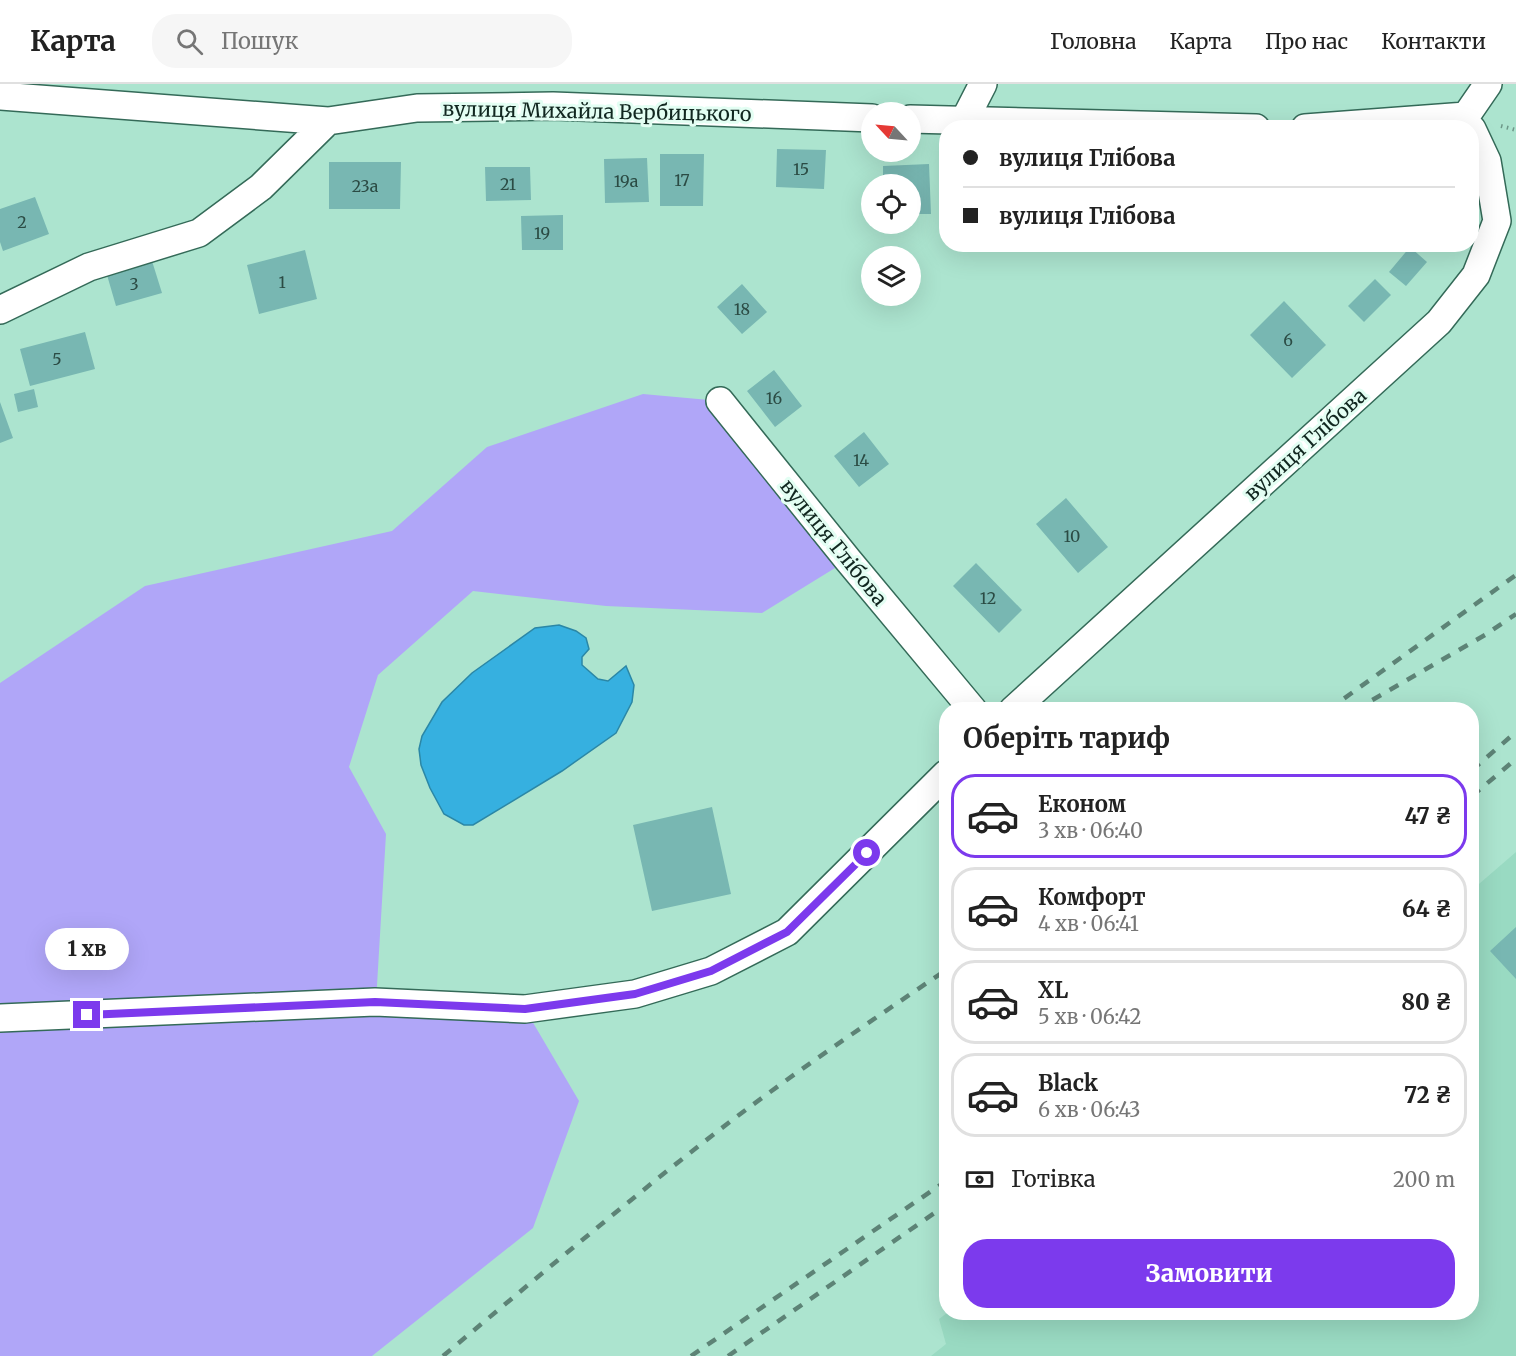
<!DOCTYPE html>
<html lang="uk">
<meta charset="utf-8">
<style>
:root{--surface:#fff;--page:#f6f6f6;--text:#222;--muted:#767676;--line:#e0e0e0;--accent:#7c3aed}
body{margin:0;font-family:Merriweather,serif;background:var(--page);color:var(--text);height:100vh;display:flex;flex-direction:column;font-size:22px;white-space:nowrap}
*{box-sizing:border-box;margin:0}
p{font-size:20px;color:var(--muted)}
.icon{flex:none;width:33px;height:33px;fill:none;stroke:currentColor;stroke-width:2;stroke-linecap:round;stroke-linejoin:round}
.map{position:relative;flex:1;overflow:hidden}
.sheet{position:absolute;left:939px;top:618px;width:540px;height:618px;display:flex;flex-direction:column;background:var(--surface);border-radius:24px;box-shadow:0 6px 24px #0002}
.sheet>*{flex:none}
.top-card{position:absolute;left:939px;top:36px;width:540px;height:132px;border-radius:24px;box-shadow:0 6px 24px #0002;display:grid;align-content:center;height:132px;padding:0 24px;background:var(--surface)}
.needle{width:39px;rotate:296deg}
.fabs{position:absolute;left:861px;top:18px;display:grid;gap:12px}
.fabs a{display:grid;place-items:center;width:60px;height:60px;border-radius:50%;background:var(--surface);box-shadow:0 6px 24px #0002;font-size:30px}
.end{position:absolute;width:27px;height:27px;margin:-14px;border:8px solid #7c3aed;background:#fff;box-shadow:0 0 0 3px #fff}
.from{border-radius:50%}
.bubble{position:absolute;height:42px;border-radius:21px;background:var(--surface);box-shadow:0 6px 24px #0002;font-size:20px;font-weight:800;line-height:42px;text-align:center}
.top-card b{display:flex;align-items:center;gap:21px;height:57px;font-size:22px}
.top-card b+b{border-top:2px solid var(--line)}
.top-card i{width:15px;height:15px;background:var(--text)}
ul{padding:0;list-style:none}
li{display:flex;align-items:center;gap:18px;height:84px;margin:0 12px 9px;padding:0 12px;border:3px solid var(--line);border-radius:24px}
li div{flex:1}
li b{display:block;font-size:22px}
li em{font-style:normal;font-weight:800}
li.on{border-color:var(--accent)}
li>.icon{width:54px;height:54px;stroke-width:1.5}
h2{padding:0 24px;font-size:27px;line-height:72px}
.pay{display:flex;align-items:center;gap:15px;height:66px;padding:0 24px;font-size:22px}
.pay p{margin-inline-start:auto}
.primary-button{display:flex;gap:12px;margin-top:auto;padding:12px 24px}
.primary-button a{flex:1;height:69px;border-radius:24px;background:var(--accent);color:#fff;font-size:24px;font-weight:800;line-height:69px;text-align:center}
header{display:flex;align-items:center;gap:36px;box-sizing:border-box;height:84px;padding:0 30px;background:var(--surface);border-bottom:2px solid var(--line)}
header strong{font-size:28px}
nav{display:flex;gap:33px;margin-inline-start:auto;font-size:21px}
.search{width:420px;height:54px;background:var(--page);display:flex;align-items:center;gap:15px;box-sizing:border-box;padding:0 21px;border-radius:24px;color:var(--muted);font-size:22px}
.map>svg:first-child{display:block}
.built{fill:#99dac2}
.green{fill:#b0a6f8}
.water{fill:#36b0e0;stroke:#2b87a6;stroke-width:1.5}
.building{fill:#78b7b2}
.lines{fill:none;stroke-linecap:round;stroke-linejoin:round}
.minor-casing{stroke:#346a58;stroke-width:30}
.path{stroke:#6d9788;stroke-width:4;stroke-dasharray:1.5 4.5;stroke-linecap:butt}
.minor{stroke:#fff;stroke-width:27}
.rail{stroke:#5d8376;stroke-width:4.5;stroke-dasharray:10 10;stroke-linecap:butt}
.route{stroke:#7c3aed;stroke-width:8}
.labels{text-anchor:middle;dominant-baseline:central;stroke-width:6;stroke-linejoin:round;paint-order:stroke}
.number-label{font-size:16px;fill:#2b4b44}
.street-label{font-size:20px;fill:#112720;stroke:#e3fef3}
</style>
<header>
<strong>Карта</strong>
<div class="search"><svg class="icon" aria-label="search" viewBox="0 0 24 24"><circle cx="10" cy="10" r="6"/><path d="M15 15l6 6"/></svg>Пошук</div>
<nav><a>Головна</a><a>Карта</a><a>Про нас</a><a>Контакти</a></nav>
</header>
<div class="map">
<svg width="1516" height="1272" viewBox="0 0 1516 1272">
<rect width="100%" height="100%" fill="#ace4cf"/>
<path class="built" d="M1516,768V1272H931L946,1260L939,1235L947,1229L1472,1228V806Z"/>
<path class="green" d="M643,310L720,317L848,476L762,529L606,522L473,507L378,591L349,683L386,750L376,918L525,925L579,1017L533,1144L372,1272H0V599L145,502L392,447L487,363Z"/>
<path class="water" d="M559,541L576,547L586,554L589,565L582,573V581L598,595L608,597L626,582L634,601L632,618L616,649L562,687L473,741H464L444,730L430,704L421,681L419,665L422,652L442,618L472,589L535,544Z"/>
<path class="building" d="M777,65L826,66L824,105L776,103Z
M660,70H704L703,122H660Z
M647,74L649,118L605,119L604,75Z
M329,78H401L400,125H329Z
M929,80L931,130H910V100H883V82Z
M485,83H530L531,116L486,117Z
M35,113L49,150L3,167L0,158V125Z
M563,131V166H522L521,132Z
M1410,163L1427,178L1406,202L1389,188Z
M305,166L317,215L259,230L247,181Z
M152,177L162,209L116,222L107,191Z
M1375,195L1391,211L1364,238L1348,222Z
M742,200L767,228L742,250L717,223Z
M1284,217L1326,261L1292,294L1250,251Z
M85,248L95,285L30,302L20,265Z
M774,286L802,322L775,343L747,307Z
M34,305L38,323L18,328L14,310Z
M0,318L13,354L0,359Z
M864,348L889,380L859,403L834,372Z
M1066,414L1108,463L1078,489L1036,440Z
M976,479L1022,526L999,549L953,502Z
M712,723L731,810L652,827L633,741Z
M1516,843V895L1490,867Z"/>
<g class="lines">
<defs>
<path id="minor" d="M0,12L328,37L417,24L553,22L872,34
M1466,32L1488,0
M910,35L1256,44
M964,37L983,0
M1305,44L1466,32
M0,226L89,183L199,149L261,103L328,37
M720,317L848,476L973,626
M1013,626L1439,238L1476,191L1497,137L1487,77L1472,45
M0,934L375,918L525,925L635,910L711,887L787,848L946,690"/>
</defs>
<use href="#minor" class="minor-casing"/>
<path class="path" d="M1501,42L1516,46"/>
<use href="#minor" class="minor"/>
<path class="rail" d="M1328,626L1516,491
M1355,626L1485,551L1516,530
M1472,686L1516,648
M1472,712L1516,675
M443,1272C538,1193 633,1112 731,1037C801,984 874,935 946,886
M691,1272L946,1097
M728,1272L946,1121"/>
</g>
<g class="lines">
<path class="route" d="M87,931L375,918L525,925L635,910L711,887L787,848L867,769"/>
</g>
<g class="labels">
<g class="number-label">
<text x="801" y="85">15</text>
<text x="682" y="96">17</text>
<text x="626" y="97">19а</text>
<text x="508" y="100">21</text>
<text x="365" y="102">23а</text>
<text x="22" y="138">2</text>
<text x="542" y="149">19</text>
<text x="282" y="198">1</text>
<text x="134" y="200">3</text>
<text x="742" y="225">18</text>
<text x="1288" y="256">6</text>
<text x="57" y="275">5</text>
<text x="774" y="314">16</text>
<text x="861" y="376">14</text>
<text x="1072" y="452">10</text>
<text x="988" y="514">12</text>
</g>
<g class="street-label">
<text transform="translate(597 27) rotate(1)">вулиця Михайла Вербицького</text>
<text transform="translate(1305 360) rotate(-42)">вулиця Глібова</text>
<text transform="translate(834 458) rotate(51)">вулиця Глібова</text>
</g>
</g>
</svg>
<div class="fabs">
<a><svg class="needle" viewBox="-14 -14 28 28"><path d="M0-13l5 13h-10z" fill="#e53935"/><path d="M0 13l5-13h-10z" fill="#767676"/></svg></a>
<a><svg class="icon" aria-label="locate" viewBox="0 0 24 24"><circle cx="12" cy="12" r="6"/><path d="M12 2v4M12 18v4M2 12h4M18 12h4"/></svg></a>
<a><svg class="icon" aria-label="layers" viewBox="0 0 24 24"><path d="M12 4l9 5-9 5-9-5zM3 14l9 5 9-5"/></svg></a>
</div>
<i class="end from" style="left:867px;top:769px"></i>
<i class="end" style="left:87px;top:931px"></i>
<div class="bubble" style="left:45px;top:844px;width:84px">1 хв</div>
<div class="top-card">
<b><i class="from"></i>вулиця Глібова</b>
<b><i></i>вулиця Глібова</b>
</div>
<section class="sheet">
<h2>Оберіть тариф</h2>
<ul>
<li class="on"><svg class="icon" aria-label="car" viewBox="0 0 24 24"><path d="M5 17H2v-5l4-1 3-4h7l3 4 3 1v5h-3M9 17h6M6 11h13"/><circle cx="7" cy="17" r="2"/><circle cx="17" cy="17" r="2"/></svg><div><b>Економ</b><p>3 хв · 06:40</p></div><em>47 ₴</em></li>
<li><svg class="icon" aria-label="car" viewBox="0 0 24 24"><path d="M5 17H2v-5l4-1 3-4h7l3 4 3 1v5h-3M9 17h6M6 11h13"/><circle cx="7" cy="17" r="2"/><circle cx="17" cy="17" r="2"/></svg><div><b>Комфорт</b><p>4 хв · 06:41</p></div><em>64 ₴</em></li>
<li><svg class="icon" aria-label="car" viewBox="0 0 24 24"><path d="M5 17H2v-5l4-1 3-4h7l3 4 3 1v5h-3M9 17h6M6 11h13"/><circle cx="7" cy="17" r="2"/><circle cx="17" cy="17" r="2"/></svg><div><b>XL</b><p>5 хв · 06:42</p></div><em>80 ₴</em></li>
<li><svg class="icon" aria-label="car" viewBox="0 0 24 24"><path d="M5 17H2v-5l4-1 3-4h7l3 4 3 1v5h-3M9 17h6M6 11h13"/><circle cx="7" cy="17" r="2"/><circle cx="17" cy="17" r="2"/></svg><div><b>Black</b><p>6 хв · 06:43</p></div><em>72 ₴</em></li>
</ul>
<div class="pay"><svg class="icon" aria-label="cash" viewBox="0 0 24 24"><path d="M3 7h18v10H3z"/><circle cx="12" cy="12" r="2"/></svg>Готівка<p>200 m</p></div>
<div class="primary-button"><a>Замовити</a></div>
</section>
</div>
